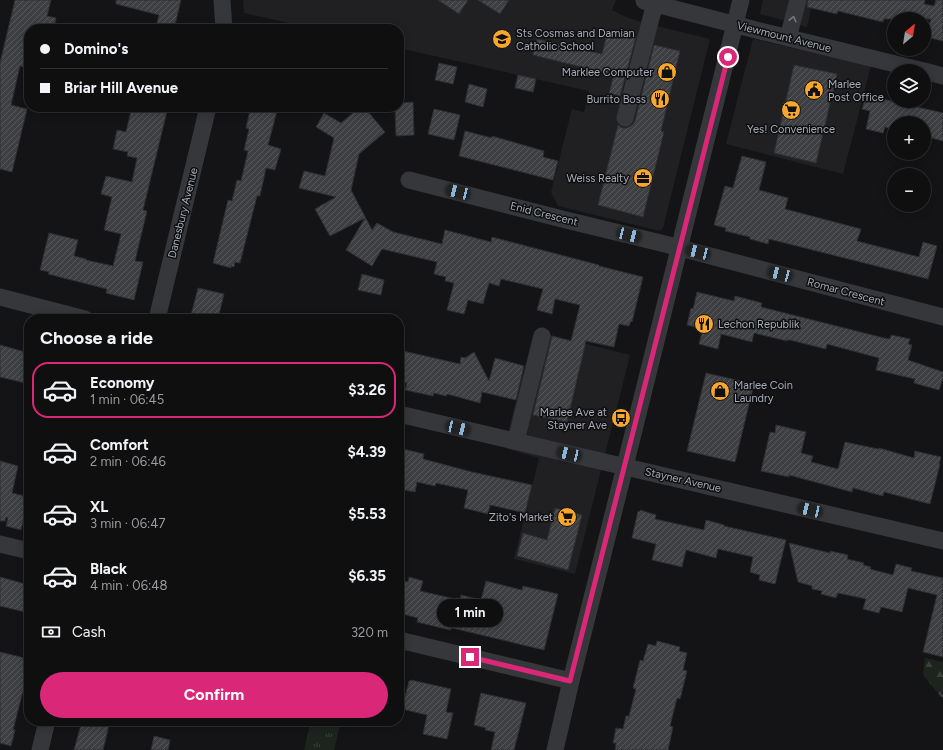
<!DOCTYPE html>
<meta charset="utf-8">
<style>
:root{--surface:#0f0f10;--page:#181819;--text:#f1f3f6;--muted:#9b9c9f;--line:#2f2f30;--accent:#db2777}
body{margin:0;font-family:Figtree,sans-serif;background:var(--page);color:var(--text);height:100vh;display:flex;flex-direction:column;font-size:15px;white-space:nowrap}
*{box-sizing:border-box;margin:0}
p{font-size:13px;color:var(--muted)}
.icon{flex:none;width:22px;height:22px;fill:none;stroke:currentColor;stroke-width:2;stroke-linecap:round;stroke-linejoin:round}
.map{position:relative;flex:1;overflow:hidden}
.drawer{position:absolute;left:24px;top:314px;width:380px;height:412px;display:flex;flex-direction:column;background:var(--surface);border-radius:16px;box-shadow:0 2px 10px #0003,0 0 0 1px var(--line)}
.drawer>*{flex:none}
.hud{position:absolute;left:24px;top:24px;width:380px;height:88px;border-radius:16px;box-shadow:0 2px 10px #0003,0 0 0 1px var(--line);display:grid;align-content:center;height:88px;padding:0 16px;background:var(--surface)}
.needle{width:26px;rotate:30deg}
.tools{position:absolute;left:887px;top:12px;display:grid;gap:8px}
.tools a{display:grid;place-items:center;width:44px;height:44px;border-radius:50%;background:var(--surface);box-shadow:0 2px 10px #0003,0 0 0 1px var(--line);font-size:20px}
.end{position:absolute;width:18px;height:18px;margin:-9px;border:5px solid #db2777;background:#fff;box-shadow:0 0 0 2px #fff}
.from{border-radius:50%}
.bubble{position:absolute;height:28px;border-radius:14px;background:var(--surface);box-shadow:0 2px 10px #0003,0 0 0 1px var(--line);font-size:13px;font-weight:700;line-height:28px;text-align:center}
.car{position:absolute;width:12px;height:24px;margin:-12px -6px;border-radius:5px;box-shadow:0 0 3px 1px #0007;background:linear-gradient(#222 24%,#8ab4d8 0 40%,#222 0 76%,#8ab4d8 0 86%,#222 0)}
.hud b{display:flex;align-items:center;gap:14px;height:38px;font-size:15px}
.hud b+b{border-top:1px solid var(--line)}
.hud i{width:10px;height:10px;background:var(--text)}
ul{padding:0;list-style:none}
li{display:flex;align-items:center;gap:12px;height:56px;margin:0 8px 6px;padding:0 8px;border:2px solid transparent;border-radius:16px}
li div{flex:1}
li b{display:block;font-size:15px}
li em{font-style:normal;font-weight:700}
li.on{border-color:var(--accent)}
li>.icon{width:36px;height:36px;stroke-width:1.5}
h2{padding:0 16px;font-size:18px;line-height:48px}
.pay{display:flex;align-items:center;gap:10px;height:44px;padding:0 16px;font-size:15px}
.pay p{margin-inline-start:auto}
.action{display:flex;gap:8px;margin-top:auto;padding:8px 16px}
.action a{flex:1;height:46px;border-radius:24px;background:var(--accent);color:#fff;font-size:16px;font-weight:700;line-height:46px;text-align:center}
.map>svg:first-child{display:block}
.built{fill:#202023}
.grass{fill:url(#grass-tufts)}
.forest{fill:url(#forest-firs)}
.building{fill:url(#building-hatch);stroke:#2e2f32}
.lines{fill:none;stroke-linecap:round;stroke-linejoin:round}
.minor{stroke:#35373b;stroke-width:17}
.oneway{stroke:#73777f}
.route{stroke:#db2777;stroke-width:5}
.labels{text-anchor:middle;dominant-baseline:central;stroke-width:3;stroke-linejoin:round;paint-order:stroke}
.poi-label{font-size:11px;fill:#a6acb7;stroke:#0f0f11;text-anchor:end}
.street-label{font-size:11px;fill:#a6acb7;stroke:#0f0f11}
</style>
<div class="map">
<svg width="943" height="750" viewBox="0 0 943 750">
<defs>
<pattern id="grass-tufts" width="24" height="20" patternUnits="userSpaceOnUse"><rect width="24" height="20" fill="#1c241d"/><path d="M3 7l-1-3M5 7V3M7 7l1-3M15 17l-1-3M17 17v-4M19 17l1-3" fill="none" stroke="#3a413c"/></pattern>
<pattern id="forest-firs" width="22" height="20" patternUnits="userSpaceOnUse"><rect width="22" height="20" fill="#1c241d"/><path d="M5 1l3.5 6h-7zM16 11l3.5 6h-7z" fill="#3a413c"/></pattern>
<pattern id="building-hatch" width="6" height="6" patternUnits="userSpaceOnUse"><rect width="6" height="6" fill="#3e3f43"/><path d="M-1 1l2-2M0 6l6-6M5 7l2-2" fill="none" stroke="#57585c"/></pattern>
</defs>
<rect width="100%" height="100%" fill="#141416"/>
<path class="built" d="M243,0H616L612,10L626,17L641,22L710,39L663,228L660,231L558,206L551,192L572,109L584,112L589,91L399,48V29H315L244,13Z
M763,0H813L807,27L760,14Z
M753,39L871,66L843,174L726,144Z
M534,331L630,355L575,574L514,559L539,458L507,449L509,428Z"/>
<path class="grass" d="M311,721H341L334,750H304Z"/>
<path class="forest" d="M925,658L943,662V699L923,675Z"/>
<path class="building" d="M15,0H51L47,16L56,18L54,29H29V68L20,66L11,105L27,109L12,172L0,169V63Z
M116,0H181L174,29H163L156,27L159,15L116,4Z
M438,0H468L459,14Z
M478,0H509L500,14Z
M808,0H925L924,4L934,6L936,0H943V41L926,37L931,19H884L883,22L838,11L837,14L807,7Z
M608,30L636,37L620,96L609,93L614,75L533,55L537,39L602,54Z
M654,45L680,51L661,131L664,132L643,217L598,205L618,125L622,128H627L632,125L635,121Z
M439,63L457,67L453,84L435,80Z
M794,65L837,74L816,163L774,153Z
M518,75L536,79L533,92L515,88Z
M469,84L487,89L483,107L465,102Z
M866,95L943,113V141L928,137L930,128L924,126V123H894V130L885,127L883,133L866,129L870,111L862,109Z
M413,102L414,135L396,136L395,107H399V103Z
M132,107L149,111L150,107H168L143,210L147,211L135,261L143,262L134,300L106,293L107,289L48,274L49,272L40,270L49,233L78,240L74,256L86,259V260L113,266L121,234L104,230L112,197L101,194L106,176L132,182L137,158L127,156L128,152L113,149L117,130L126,132Z
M255,107H278L268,145L281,149L275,170L266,168L260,196H257L240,263L235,262L234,267L231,266V268L213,263L228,200L232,201L237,180L241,181L248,151L244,150L249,129L246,128L250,110L254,112Z
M360,107H364L385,132L359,154L351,190L372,230L377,223L393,232L442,244L445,230L491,242L492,237L599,265V266L643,277L632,322L631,321L629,326L619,324L614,347L586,341L567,422L533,415L552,336L571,341L580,305L555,299L552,314L537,310L543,289L501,279L499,286L489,283L483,304L468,300L464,314L447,310L454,283L445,281L446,277L434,274L437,262L382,249L372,266L346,250L365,218L330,236L315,209L336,197L299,188L304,171L325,176L334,138L316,127L324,113L341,123Z
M434,109L460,115L454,140L428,134Z
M465,131L492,138V136L544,151L543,157L558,161L553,180L459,156Z
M742,156L766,162L759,190L788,198L785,209L861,229L857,241L907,254L919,257L923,242L937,246L928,279L777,241L769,239L768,244L750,239V237L725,231L726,228L714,225L725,186L733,188Z
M362,274L384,280L381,295L358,290Z
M198,288L224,294L218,319H190Z
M697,292L734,301L735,296L762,303L761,307L884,338L890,339L891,335L910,339L908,344L912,345L908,360L943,372V378L939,390L914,383L915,379L876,370L879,358L827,344L826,349L790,340H787V341L754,333L752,342L721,334L718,349L699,344L703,329L687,325L691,308L693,309Z
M0,345L29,353V384L0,377Z
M399,350L460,364L461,357L465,358L474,352L489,381L495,358L524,366L516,400L482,392L480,403L447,394L446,396L434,393L433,396L405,390L407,383L399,381Z
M706,373L754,384L735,462L687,451Z
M776,425L806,432L801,453L813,456L811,462L838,469L845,442L878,449L879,448L914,458L915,451L941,457L939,464H940L930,504L884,492L883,496L853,488L852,492L789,475V477L761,471L770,432L775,433Z
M399,448L424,454L423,459L472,472L532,485L525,513L490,505L488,514L464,508L468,490L436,483L435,486L417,482L415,492L399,489Z
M0,461L18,466L12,493L29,497L21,530L6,526L8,518L6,517L5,521H0Z
M555,508L582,515L568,570L517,556L523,533L547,540Z
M640,510L656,515L655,519L704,530L706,520L724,525V526L786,540L775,584L759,580L760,575L750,572L753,557L718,549L716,558L686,550L682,567L652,560L656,544L632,538L638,511L640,512Z
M789,543L830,553V551L848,555L847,559L864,563L863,565L871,567L870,569L893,575L896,564L912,568L911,571L943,578V657L923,652L937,595L908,588L902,612L881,607L879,613L863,609L866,599L838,593L836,598L821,594L822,591L812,589V586L798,582Z
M0,577L29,585V613L0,606Z
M409,577L423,581L420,591L460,600L461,595L481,600L486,581L522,590L523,586L558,594L544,650L452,628L450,630L417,622L418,618L399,613V580L408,582Z
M657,641L680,647L679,651L687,653L683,670L687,671L680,699L677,698L670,726L673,727L668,750H615L616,743H613L616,728L623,729L626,716H629L636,689L633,688L640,660L643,661L648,644L656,646Z
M0,652L29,659V668L13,730H15L11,746L0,743Z
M411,680L451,689L446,712L453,713L447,739L423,734L427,715L402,709L409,681H411Z
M481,693L526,703L514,750H491L495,732L485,730L486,728L474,725Z
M82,721H110L103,750H74Z
M154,736L170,740L168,750H151Z"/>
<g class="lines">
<path class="minor" d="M222,0L224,29
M644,1L760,31L924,71
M788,38L798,0
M924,71L943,76
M625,118L655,3
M409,180L566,220L661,243L943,317
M0,297L85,319
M157,319L208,107
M399,414L943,541
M516,441L542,336
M0,544L29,551
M399,640L571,681
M40,750L47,721
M555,750L571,681C628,454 686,227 741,0"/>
</g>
<defs><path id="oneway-chevron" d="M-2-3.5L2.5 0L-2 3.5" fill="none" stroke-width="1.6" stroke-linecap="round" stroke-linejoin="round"/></defs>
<use class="oneway" href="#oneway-chevron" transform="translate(793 19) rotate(-76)"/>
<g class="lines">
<path class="route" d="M470,657L570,681L728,57"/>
</g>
<defs>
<symbol id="school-disc" viewBox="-11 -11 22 22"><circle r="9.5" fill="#f7a72b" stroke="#0f0f11"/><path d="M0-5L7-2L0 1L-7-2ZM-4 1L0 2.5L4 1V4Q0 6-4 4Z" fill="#111"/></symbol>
<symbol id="shop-disc" viewBox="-11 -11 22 22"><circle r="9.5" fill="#f7a72b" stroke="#0f0f11"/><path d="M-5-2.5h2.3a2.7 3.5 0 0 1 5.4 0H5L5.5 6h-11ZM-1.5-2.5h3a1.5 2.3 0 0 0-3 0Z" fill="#111"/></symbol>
<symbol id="civic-disc" viewBox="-11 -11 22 22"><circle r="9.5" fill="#f7a72b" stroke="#0f0f11"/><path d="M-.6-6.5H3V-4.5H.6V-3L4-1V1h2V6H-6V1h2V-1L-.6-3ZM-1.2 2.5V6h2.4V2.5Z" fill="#111"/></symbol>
<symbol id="restaurant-disc" viewBox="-11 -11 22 22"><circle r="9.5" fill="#f7a72b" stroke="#0f0f11"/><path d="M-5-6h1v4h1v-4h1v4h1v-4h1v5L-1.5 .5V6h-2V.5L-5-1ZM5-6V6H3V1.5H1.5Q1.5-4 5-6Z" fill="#111"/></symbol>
<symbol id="supermarket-disc" viewBox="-11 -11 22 22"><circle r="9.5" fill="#f7a72b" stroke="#0f0f11"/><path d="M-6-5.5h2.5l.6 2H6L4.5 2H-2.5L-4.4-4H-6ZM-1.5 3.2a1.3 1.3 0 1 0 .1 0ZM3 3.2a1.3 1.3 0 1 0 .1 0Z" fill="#111"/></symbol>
<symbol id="office-disc" viewBox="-11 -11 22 22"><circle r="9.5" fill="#f7a72b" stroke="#0f0f11"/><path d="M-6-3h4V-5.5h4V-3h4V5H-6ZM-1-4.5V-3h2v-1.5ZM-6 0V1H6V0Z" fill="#111"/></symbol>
<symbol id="bus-disc" viewBox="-11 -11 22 22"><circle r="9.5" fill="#f7a72b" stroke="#0f0f11"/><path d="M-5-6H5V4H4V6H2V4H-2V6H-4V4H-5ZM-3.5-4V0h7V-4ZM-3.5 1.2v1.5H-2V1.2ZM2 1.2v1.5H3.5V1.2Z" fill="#111"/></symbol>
</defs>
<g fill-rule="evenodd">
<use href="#school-disc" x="491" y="28" width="22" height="22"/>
<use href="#shop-disc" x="656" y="61" width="22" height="22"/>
<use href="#civic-disc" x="803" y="79" width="22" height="22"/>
<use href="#restaurant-disc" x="649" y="88" width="22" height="22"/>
<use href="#supermarket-disc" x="780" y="99" width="22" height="22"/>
<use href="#office-disc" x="632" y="167" width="22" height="22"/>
<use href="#restaurant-disc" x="693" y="313" width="22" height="22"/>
<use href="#shop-disc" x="709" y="380" width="22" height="22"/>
<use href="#bus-disc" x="610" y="407" width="22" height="22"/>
<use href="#supermarket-disc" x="556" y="506" width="22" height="22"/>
</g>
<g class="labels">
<g class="poi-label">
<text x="516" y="33" text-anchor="start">Sts Cosmas and Damian<tspan x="516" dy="13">Catholic School</tspan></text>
<text x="653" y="72">Marklee Computer</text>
<text x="828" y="84" text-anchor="start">Marlee<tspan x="828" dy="13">Post Office</tspan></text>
<text x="646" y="99">Burrito Boss</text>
<text x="791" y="129" text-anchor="middle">Yes! Convenience</text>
<text x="629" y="178">Weiss Realty</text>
<text x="718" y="324" text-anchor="start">Lechon Republik</text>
<text x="734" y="385" text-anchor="start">Marlee Coin<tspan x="734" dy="13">Laundry</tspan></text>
<text x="607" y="412">Marlee Ave at<tspan x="607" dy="13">Stayner Ave</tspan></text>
<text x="553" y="517">Zito's Market</text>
</g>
<g class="street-label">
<text transform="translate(784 37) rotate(14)">Viewmount Avenue</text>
<text transform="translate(183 213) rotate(-76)">Danesbury Avenue</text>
<text transform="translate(544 214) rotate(14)">Enid Crescent</text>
<text transform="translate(846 292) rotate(15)">Romar Crescent</text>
<text transform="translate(683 480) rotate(13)">Stayner Avenue</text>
</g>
</g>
</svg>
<div class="tools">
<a><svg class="needle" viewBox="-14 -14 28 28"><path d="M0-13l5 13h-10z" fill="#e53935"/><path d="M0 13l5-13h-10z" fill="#9b9c9f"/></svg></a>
<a><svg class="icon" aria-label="layers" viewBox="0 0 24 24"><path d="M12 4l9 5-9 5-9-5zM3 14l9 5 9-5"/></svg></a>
<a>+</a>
<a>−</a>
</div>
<i class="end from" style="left:728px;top:57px"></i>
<i class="end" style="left:470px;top:657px"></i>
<div class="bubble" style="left:437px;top:599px;width:66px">1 min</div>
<i class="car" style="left:458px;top:192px;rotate:284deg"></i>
<i class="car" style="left:629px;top:235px;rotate:104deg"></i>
<i class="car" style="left:698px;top:252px;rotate:284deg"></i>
<i class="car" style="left:780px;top:274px;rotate:285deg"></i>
<i class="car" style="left:458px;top:428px;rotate:103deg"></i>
<i class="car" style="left:569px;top:454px;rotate:283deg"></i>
<i class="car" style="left:810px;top:510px;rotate:283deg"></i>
<div class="hud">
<b><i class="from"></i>Domino's</b>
<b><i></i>Briar Hill Avenue</b>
</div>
<section class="drawer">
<h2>Choose a ride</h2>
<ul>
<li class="on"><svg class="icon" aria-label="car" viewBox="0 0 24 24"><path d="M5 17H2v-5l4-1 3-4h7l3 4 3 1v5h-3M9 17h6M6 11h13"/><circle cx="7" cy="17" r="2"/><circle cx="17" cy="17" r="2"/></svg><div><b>Economy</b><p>1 min · 06:45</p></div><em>$3.26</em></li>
<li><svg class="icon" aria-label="car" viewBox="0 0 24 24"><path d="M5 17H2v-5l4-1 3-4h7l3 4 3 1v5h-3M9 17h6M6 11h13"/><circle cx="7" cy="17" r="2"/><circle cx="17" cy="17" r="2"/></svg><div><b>Comfort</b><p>2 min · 06:46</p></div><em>$4.39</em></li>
<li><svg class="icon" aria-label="car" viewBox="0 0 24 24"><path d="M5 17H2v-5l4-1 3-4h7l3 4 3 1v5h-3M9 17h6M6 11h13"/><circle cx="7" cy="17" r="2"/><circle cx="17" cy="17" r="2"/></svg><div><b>XL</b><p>3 min · 06:47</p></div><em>$5.53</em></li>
<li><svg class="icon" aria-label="car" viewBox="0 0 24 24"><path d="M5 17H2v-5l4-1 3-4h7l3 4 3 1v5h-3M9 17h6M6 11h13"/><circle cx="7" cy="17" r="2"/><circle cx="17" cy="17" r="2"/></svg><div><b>Black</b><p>4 min · 06:48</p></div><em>$6.35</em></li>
</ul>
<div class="pay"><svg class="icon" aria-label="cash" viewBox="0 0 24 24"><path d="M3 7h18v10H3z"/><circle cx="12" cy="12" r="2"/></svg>Cash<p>320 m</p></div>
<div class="action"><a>Confirm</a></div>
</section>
</div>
